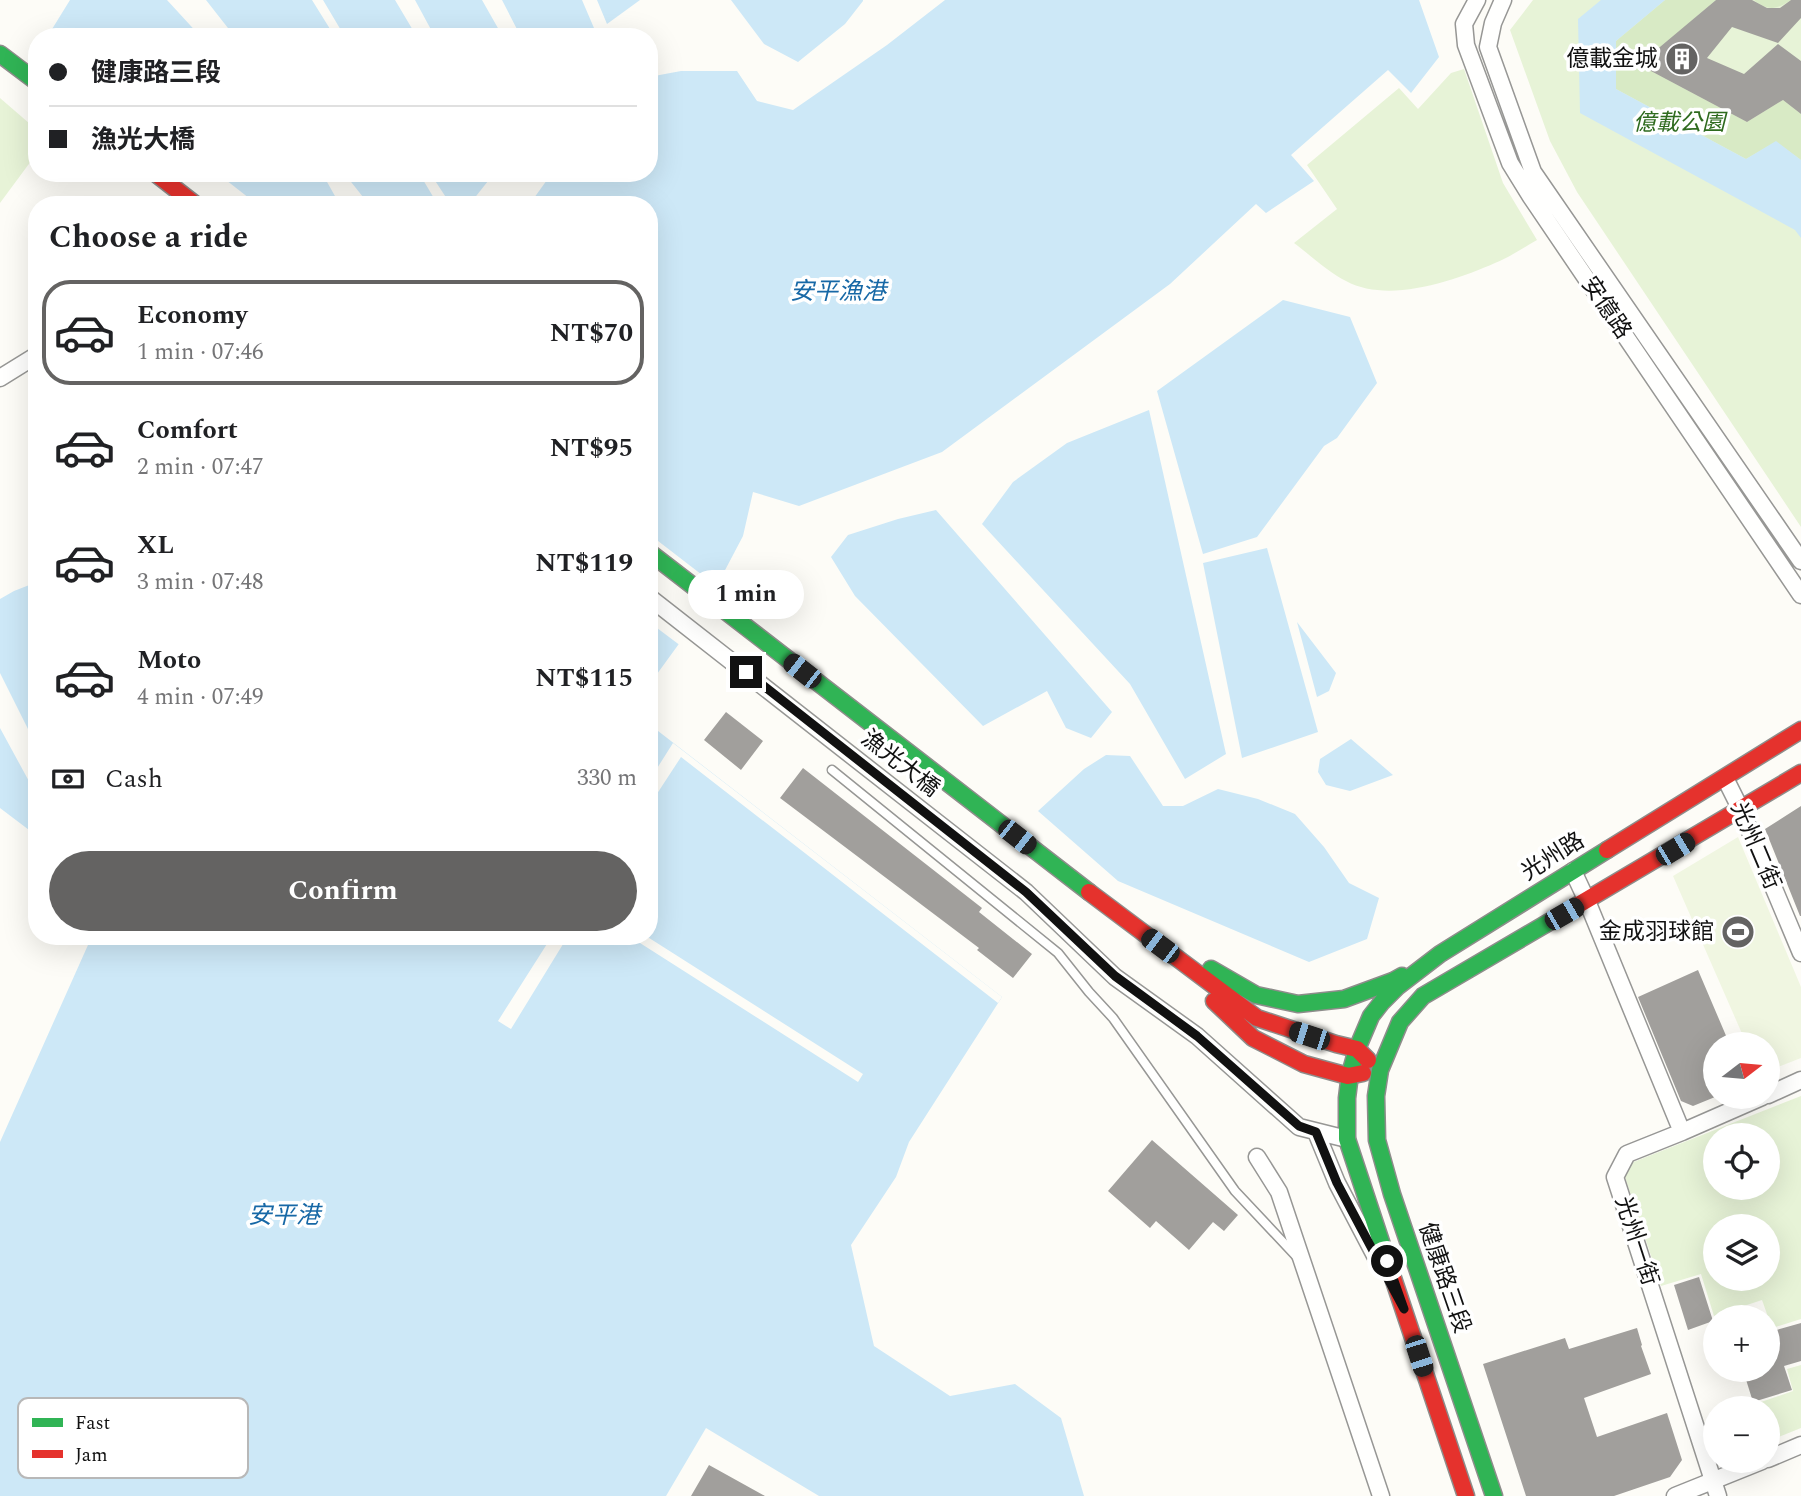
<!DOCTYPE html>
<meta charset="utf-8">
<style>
:root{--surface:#fff;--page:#f6f6f6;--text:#202124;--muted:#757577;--line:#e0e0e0;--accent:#646362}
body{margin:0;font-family:Spectral,"Noto Sans TC",serif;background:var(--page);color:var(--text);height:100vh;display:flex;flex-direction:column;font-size:26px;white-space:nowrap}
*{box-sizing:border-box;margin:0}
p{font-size:23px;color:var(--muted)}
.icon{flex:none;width:38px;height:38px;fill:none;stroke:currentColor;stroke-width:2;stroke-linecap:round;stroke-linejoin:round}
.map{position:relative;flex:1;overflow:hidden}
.sheet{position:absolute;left:28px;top:196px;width:630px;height:749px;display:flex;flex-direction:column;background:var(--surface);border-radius:28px;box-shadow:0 7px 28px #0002}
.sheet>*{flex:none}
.banner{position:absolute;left:28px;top:28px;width:630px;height:154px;border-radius:28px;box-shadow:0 7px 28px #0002;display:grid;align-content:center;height:154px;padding:0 21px;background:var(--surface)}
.needle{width:46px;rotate:74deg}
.controls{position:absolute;left:1703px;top:1032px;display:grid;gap:14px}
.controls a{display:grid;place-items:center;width:77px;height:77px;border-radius:50%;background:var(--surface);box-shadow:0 7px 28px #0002;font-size:35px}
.end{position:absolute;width:32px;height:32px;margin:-16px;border:9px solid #111;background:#fff;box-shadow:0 0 0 4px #fff}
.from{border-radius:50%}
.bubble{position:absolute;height:49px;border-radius:24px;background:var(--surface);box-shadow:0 7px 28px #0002;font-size:23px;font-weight:700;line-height:49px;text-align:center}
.car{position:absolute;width:21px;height:42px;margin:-21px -10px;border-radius:9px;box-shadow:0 0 5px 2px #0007;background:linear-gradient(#222 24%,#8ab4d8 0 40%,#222 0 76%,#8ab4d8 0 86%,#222 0)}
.banner b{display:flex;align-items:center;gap:24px;height:66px;font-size:26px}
.banner b+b{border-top:2px solid var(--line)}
.banner i{width:18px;height:18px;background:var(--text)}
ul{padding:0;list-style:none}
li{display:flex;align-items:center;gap:21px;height:105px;margin:0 14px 10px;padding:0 7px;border:4px solid transparent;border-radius:28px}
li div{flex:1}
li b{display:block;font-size:26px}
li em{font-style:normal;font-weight:700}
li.on{border-color:var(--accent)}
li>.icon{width:63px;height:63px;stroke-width:1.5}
h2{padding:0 21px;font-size:32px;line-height:84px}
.pay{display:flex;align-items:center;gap:18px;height:77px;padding:0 21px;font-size:26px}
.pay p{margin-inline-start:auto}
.cta{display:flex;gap:14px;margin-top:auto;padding:14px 21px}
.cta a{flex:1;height:80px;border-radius:42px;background:var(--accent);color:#fff;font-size:28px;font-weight:700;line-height:80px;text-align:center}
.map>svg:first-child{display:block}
.green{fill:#e7f3d7;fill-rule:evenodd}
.forest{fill:#d8eac5}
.pitch{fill:#f0f6e1}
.water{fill:#cde8f7}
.pier{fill:#fdfcf7}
.building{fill:#a19f9c}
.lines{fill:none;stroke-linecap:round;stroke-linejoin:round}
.lane-casing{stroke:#979795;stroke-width:11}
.street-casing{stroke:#979795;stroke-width:19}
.fast-casing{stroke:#8e8d8b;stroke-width:19}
.jam-casing{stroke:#8e8d8b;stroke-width:19}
.lane{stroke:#fffffe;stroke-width:8}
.street{stroke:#fffffe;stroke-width:16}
.fast{stroke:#30b455;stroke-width:16}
.jam{stroke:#e5322d;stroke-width:16}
.route{stroke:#111;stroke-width:9}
.labels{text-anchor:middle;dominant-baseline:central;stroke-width:7;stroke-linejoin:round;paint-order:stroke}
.poi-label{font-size:23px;fill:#111;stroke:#fff;text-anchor:end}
.park-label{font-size:23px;font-style:italic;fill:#2f6b1f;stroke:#fff}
.street-label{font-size:23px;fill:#111;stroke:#fff}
.water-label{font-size:24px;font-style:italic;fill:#1768a6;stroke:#fff}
.key{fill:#fff;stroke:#b8b8b8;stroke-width:2}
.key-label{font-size:19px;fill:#111}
</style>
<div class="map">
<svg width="1801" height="1496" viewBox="0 0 1801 1496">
<rect width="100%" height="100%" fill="#fdfcf7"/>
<path class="green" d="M1533,0H1801V527L1577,192L1550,141L1510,30Z
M1464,69L1503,183L1537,240C1523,248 1510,257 1495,263C1454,281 1388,304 1346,281C1328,272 1310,255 1294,243L1337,209L1307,165L1399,88L1418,109L1451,73Z
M0,98L37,130V153L0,203Z
M1801,1096V1319L1772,1328L1762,1300L1714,1316L1701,1274L1661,1286L1625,1177L1631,1163ZM1715,1136H1768V1188H1715ZM1715,1227H1768V1279H1715Z
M1801,1365V1428L1769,1441L1768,1434V1409H1760L1758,1403L1793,1391L1787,1369Z"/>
<path class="forest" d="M1665,0H1716L1649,57V70L1747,122L1783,100L1801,114V160L1776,142L1746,159L1616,89V41Z
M1754,0H1791C1776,10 1768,11 1754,0Z"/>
<path class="pitch" d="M1738,837L1801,987V1058L1768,1071V1045H1747L1673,876Z"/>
<path class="water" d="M70,0H167L201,37H52L49,34Z
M206,0H312L335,37H235Z
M323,0H395L417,37H345Z
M415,0H482L503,37H435Z
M502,0H582L594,28L588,37H521Z
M597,0H640L607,24Z
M731,0H863V1L845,24L798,62L764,44Z
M945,0H1419L1439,57L1411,93L1388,70L1291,155L1314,181L1266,213L1256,204L1170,284L942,452L799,506L753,492L743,536L723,574L697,619L649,685V205H529L552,173H649V77L681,71H737L757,101L793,110L887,45Z
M1601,0H1665L1616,41V89L1746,159L1776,141L1801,160V238L1795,230L1580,113L1578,19Z
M217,173H322L340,205H258Z
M344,173H419L438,205H367L363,197Z
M430,173H491L492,176L469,205H451Z
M1283,300L1350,317L1377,383L1337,438L1324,446L1257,537L1203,554L1157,391Z
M1149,410L1226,754L1185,779L1130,684L982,524L1013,482L1067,443Z
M936,510L1112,712L1091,738L1066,728L1047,691L983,726L855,596L831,557L848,535L898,519Z
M1267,548L1318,732L1242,758L1203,563Z
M37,582V747L0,673V599L14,591Z
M1297,622L1336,673L1329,691L1317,697Z
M649,724L1002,997L909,1142L896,1177L851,1245L874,1346L950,1396L1015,1384L1061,1418L1084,1496H819L706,1428L666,1496H0V1142L92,936H649Z
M0,728L37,796V836L0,808Z
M1351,739L1393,775L1350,791L1326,785L1318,772L1320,759Z
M1106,755L1130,756L1163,806H1183L1218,789L1258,799L1295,814L1324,847L1349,883L1379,898L1367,939L1309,962L1118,881L1038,811L1084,769Z"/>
<path class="pier" d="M649,534L719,588L700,620L681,646L649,622Z
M673,743L1002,997L998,1003L681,757L649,806V781Z
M552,936H568L511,1029L498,1021Z
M629,936H646L863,1074L858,1082Z"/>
<path class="building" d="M1716,0H1752L1767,8H1780L1791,0H1801V18L1778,43L1732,27L1707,58L1744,74L1778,44L1801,61V114L1783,100L1747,122L1649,70L1648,57Z
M726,712L763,741L741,770L704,740Z
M803,768L982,908L979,912L1032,954L1013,978L977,950L979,948L780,798Z
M1801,806V916H1800L1765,829Z
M1698,970L1730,1045H1715V1097L1693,1106L1681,1101L1638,997Z
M1152,1140L1238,1215L1224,1231L1213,1222L1189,1250L1156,1221L1150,1228L1108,1191Z
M1699,1277L1713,1321L1688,1330L1674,1285Z
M1801,1323V1361L1784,1366L1792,1390L1753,1402L1743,1370H1768V1325L1771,1324L1773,1331Z
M1637,1328L1642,1345L1641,1346L1651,1374L1584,1398L1597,1437L1667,1413L1682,1460L1670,1477L1614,1496H1526L1483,1364L1565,1338L1569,1349Z
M709,1465L765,1496H691Z"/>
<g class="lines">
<defs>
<path id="lane" d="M832,770L1058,953L1089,992L1113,1018L1235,1191L1297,1257"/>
<path id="street" d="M1477,0L1464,24L1466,45L1510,163L1531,197L1801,595
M1503,0L1493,23L1488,47L1533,172L1801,561
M0,378L37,355
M649,597L1026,892L1115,977L1197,1036L1299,1127L1347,1139
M1725,778L1741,810L1801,953
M1573,871L1587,901L1682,1132L1627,1154L1615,1177L1718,1496
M1768,1095L1801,1080
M1316,1132L1337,1183L1380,1265
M1682,1132L1762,1097
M1257,1157L1279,1192L1381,1496
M1768,1459L1801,1445
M1675,1496L1762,1461"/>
<path id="fast" d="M0,54L37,82
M649,552L1089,892
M1211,969L1256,995L1298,1004L1344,999L1393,981L1402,976
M1390,1269L1347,1139V1098L1350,1074L1357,1049L1371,1016L1382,1002L1397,987L1440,954L1607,850
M1494,1496L1392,1194L1377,1140L1376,1096L1380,1070L1400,1022L1423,996L1568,911"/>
<path id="jam" d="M155,173L196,205
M1607,850L1801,730
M1089,892L1257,1018L1336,1044L1357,1049L1368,1060
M1568,911L1801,773
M1214,1001L1253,1038L1304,1064L1348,1076L1363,1073
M1390,1269L1466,1496"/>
</defs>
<use href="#lane" class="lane-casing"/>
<use href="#street" class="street-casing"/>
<use href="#fast" class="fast-casing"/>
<use href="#jam" class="jam-casing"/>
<use href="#lane" class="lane"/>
<use href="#street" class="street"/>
<use href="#fast" class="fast"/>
<use href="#jam" class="jam"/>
</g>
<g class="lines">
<path class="route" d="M746,672L1026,892L1115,976L1197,1036L1299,1126L1316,1132L1337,1183L1404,1309L1387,1261"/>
</g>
<defs>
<symbol id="building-disc" viewBox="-11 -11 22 22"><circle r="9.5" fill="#646362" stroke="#fff"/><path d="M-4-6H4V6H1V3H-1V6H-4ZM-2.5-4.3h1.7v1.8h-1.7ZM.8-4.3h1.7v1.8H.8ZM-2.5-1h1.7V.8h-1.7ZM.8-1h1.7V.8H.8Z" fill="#fff"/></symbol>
<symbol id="stadium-disc" viewBox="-11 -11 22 22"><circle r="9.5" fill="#646362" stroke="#fff"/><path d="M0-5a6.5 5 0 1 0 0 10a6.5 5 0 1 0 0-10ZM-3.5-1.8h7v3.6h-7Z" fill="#fff"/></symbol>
</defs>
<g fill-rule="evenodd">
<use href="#building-disc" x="1663" y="40" width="38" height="38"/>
<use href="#stadium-disc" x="1719" y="913" width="38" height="38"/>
</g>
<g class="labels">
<g class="poi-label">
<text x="1658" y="59">億載金城</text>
<text x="1714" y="932">金成羽球館</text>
</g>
<g class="park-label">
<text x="1679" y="123">億載公園</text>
</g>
<g class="street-label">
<text transform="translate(1606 308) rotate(56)">安億路</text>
<text transform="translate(900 764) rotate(38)">漁光大橋</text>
<text transform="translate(1755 846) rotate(67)">光州二街</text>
<text transform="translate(1553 857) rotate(-32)">光州路</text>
<text transform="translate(1636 1241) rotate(72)">光州一街</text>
<text transform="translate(1444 1278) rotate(71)">健康路三段</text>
</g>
<g class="water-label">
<text x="838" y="292">安平漁港</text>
<text x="284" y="1216">安平港</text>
</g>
</g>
<rect x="18" y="1398" width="230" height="80" rx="10" class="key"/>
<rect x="32" y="1418" width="31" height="9" fill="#30b455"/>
<rect x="32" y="1450" width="31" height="8" fill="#e5322d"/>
<g class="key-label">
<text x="75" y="1429">Fast</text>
<text x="75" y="1461">Jam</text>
</g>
</svg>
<div class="controls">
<a><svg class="needle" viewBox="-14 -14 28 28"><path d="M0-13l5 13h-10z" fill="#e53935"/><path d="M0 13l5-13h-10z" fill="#757577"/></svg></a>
<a><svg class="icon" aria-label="locate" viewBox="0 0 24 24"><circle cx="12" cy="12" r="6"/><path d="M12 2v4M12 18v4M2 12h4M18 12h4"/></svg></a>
<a><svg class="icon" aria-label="layers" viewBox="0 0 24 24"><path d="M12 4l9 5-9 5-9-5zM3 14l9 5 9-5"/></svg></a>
<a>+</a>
<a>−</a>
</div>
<i class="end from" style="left:1387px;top:1261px"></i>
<i class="end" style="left:746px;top:672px"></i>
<div class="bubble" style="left:688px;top:570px;width:116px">1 min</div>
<i class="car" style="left:802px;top:671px;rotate:308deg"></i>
<i class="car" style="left:1017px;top:837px;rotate:128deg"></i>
<i class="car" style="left:1675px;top:849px;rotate:59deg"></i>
<i class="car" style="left:1564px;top:914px;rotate:60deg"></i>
<i class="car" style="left:1160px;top:946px;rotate:307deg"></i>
<i class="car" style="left:1309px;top:1036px;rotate:288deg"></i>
<i class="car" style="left:1419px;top:1356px;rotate:162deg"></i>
<div class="banner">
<b><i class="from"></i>健康路三段</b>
<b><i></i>漁光大橋</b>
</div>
<section class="sheet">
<h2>Choose a ride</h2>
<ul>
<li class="on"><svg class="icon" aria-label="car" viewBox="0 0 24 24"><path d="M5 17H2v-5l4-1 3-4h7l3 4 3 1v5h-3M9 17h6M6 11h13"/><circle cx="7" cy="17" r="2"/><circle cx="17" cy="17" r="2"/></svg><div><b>Economy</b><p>1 min · 07:46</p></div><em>NT$70</em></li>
<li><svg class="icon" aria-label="car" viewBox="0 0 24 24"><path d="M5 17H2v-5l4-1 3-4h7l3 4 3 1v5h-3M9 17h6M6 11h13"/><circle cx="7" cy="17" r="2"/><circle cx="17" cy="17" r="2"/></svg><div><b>Comfort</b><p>2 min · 07:47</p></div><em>NT$95</em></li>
<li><svg class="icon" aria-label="car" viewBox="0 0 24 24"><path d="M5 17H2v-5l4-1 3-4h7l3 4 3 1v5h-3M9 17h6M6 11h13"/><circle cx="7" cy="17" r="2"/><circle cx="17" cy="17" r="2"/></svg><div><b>XL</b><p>3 min · 07:48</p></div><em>NT$119</em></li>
<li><svg class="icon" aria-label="car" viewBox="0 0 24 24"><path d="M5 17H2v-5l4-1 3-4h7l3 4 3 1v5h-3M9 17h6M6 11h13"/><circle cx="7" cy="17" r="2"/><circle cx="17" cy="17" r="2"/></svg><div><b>Moto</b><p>4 min · 07:49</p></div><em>NT$115</em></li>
</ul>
<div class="pay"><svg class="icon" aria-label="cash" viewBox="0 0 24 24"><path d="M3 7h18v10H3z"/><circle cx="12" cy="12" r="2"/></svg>Cash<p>330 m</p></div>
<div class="cta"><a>Confirm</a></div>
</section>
</div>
